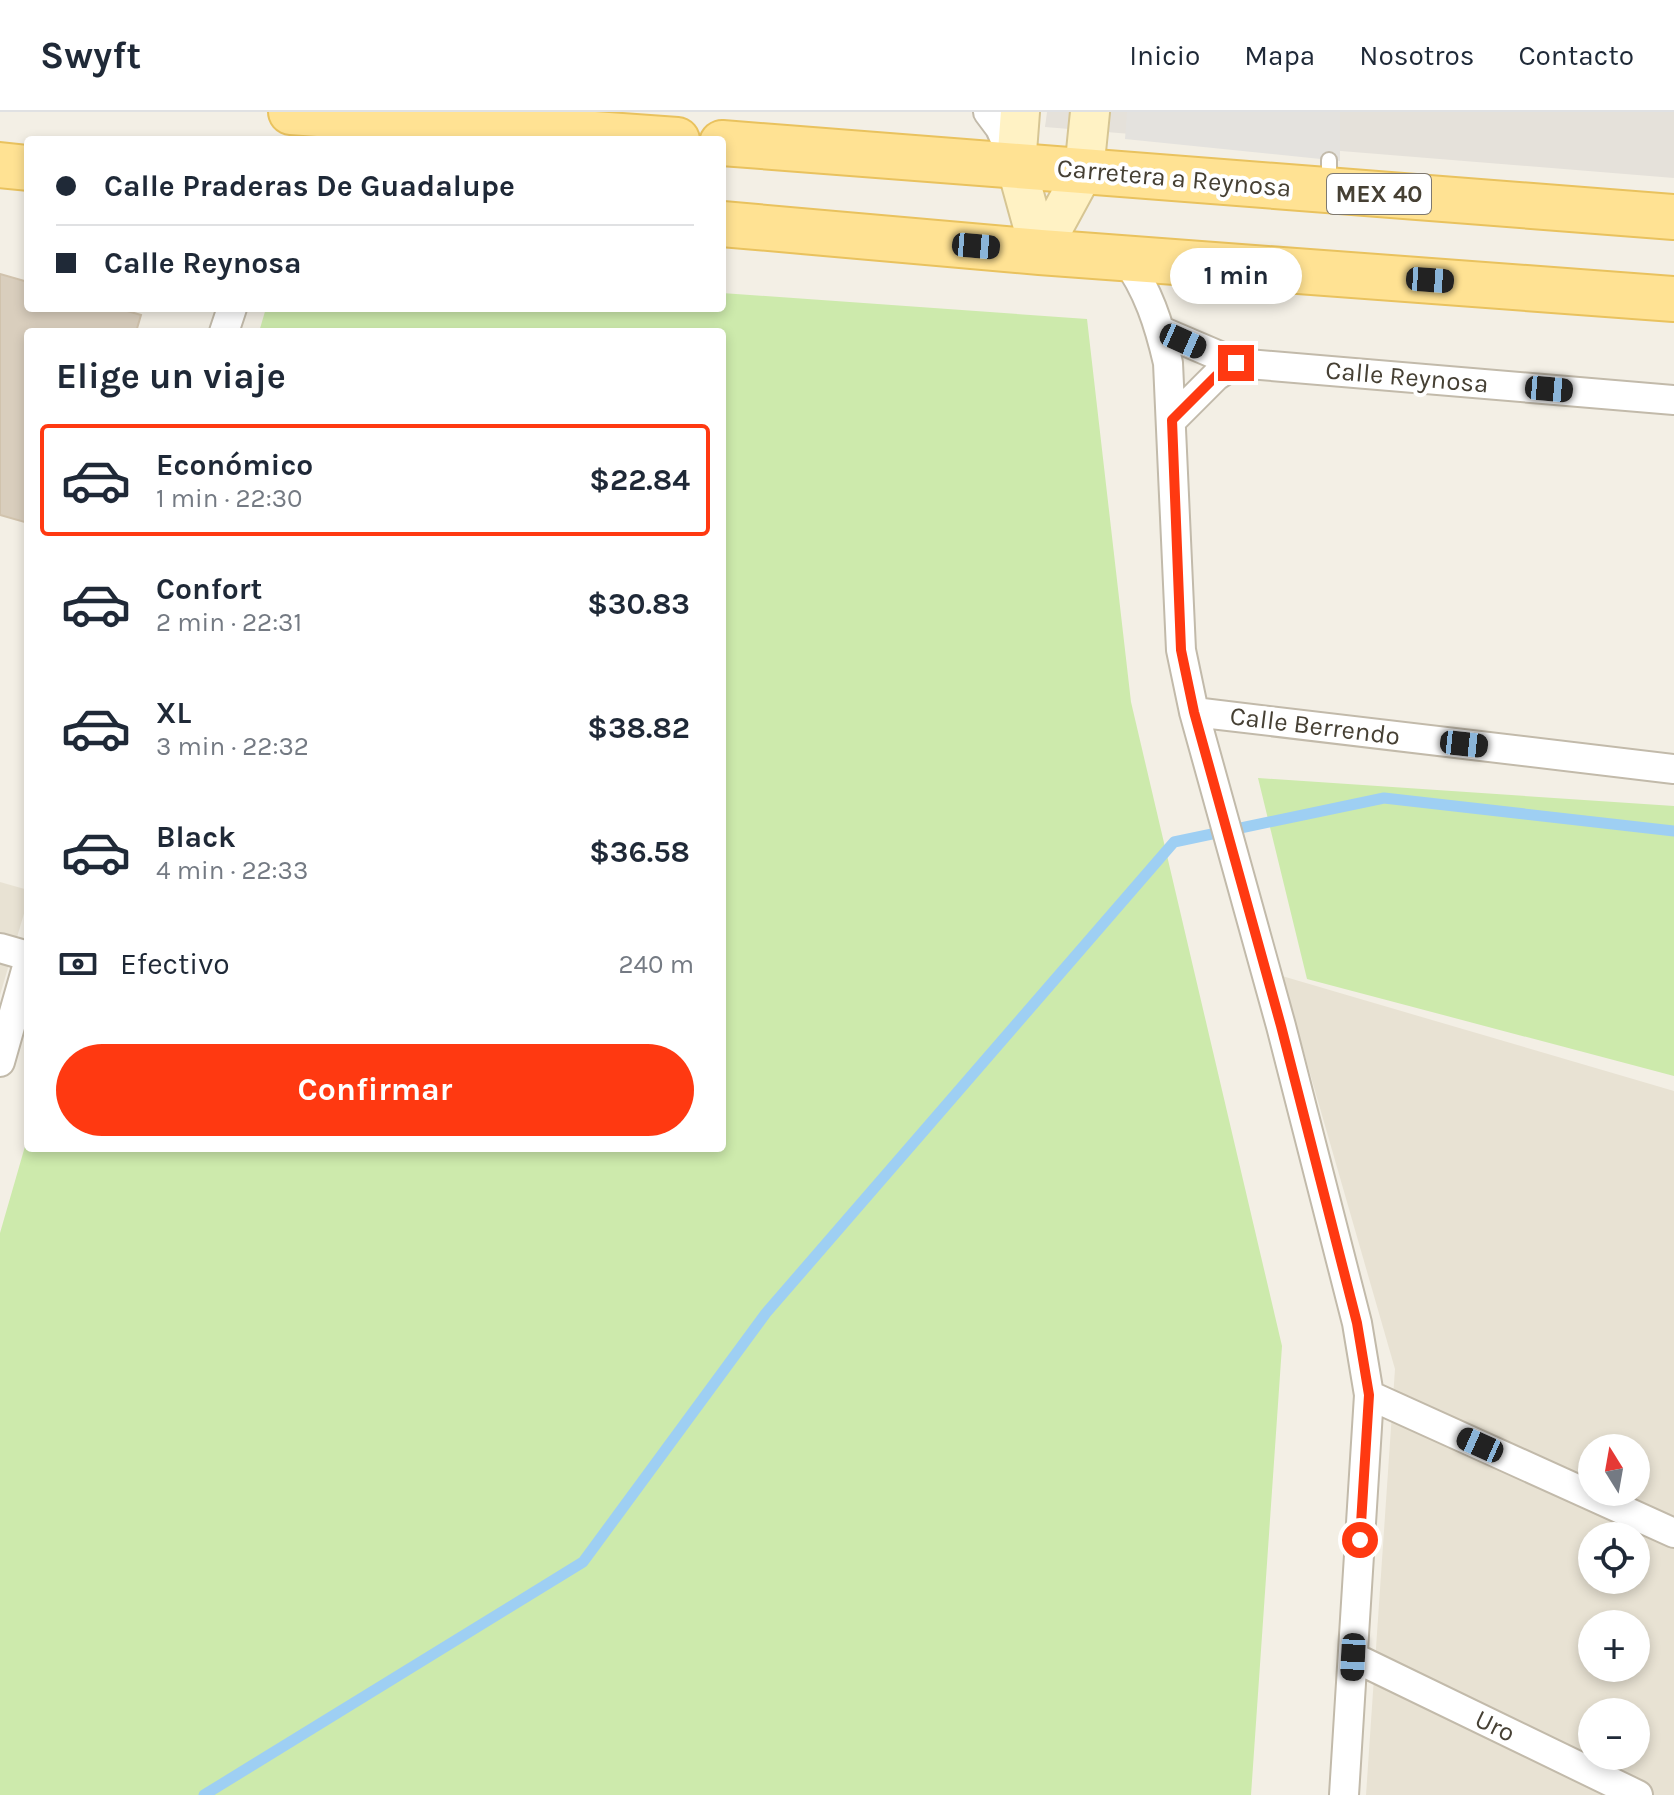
<!DOCTYPE html>
<html lang="es">
<meta charset="utf-8">
<style>
:root{--surface:#fff;--page:#f6f6f7;--text:#1f2937;--muted:#747a83;--line:#e0e1e3;--accent:#ff3911}
body{margin:0;font-family:Karla,sans-serif;background:var(--page);color:var(--text);height:100vh;display:flex;flex-direction:column;font-size:30px;white-space:nowrap}
*{box-sizing:border-box;margin:0}
p{font-size:26px;color:var(--muted)}
.icon{flex:none;width:44px;height:44px;fill:none;stroke:currentColor;stroke-width:2;stroke-linecap:round;stroke-linejoin:round}
.map{position:relative;flex:1;overflow:hidden}
.drawer{position:absolute;left:24px;top:216px;width:702px;height:824px;display:flex;flex-direction:column;background:var(--surface);border-radius:8px;box-shadow:0 4px 12px #0003}
.drawer>*{flex:none}
.hud{position:absolute;left:24px;top:24px;width:702px;height:176px;border-radius:8px;box-shadow:0 4px 12px #0003;display:grid;align-content:center;height:176px;padding:0 32px;background:var(--surface)}
.needle{width:52px;rotate:349deg}
.fabs{position:absolute;left:1578px;top:1322px;display:grid;gap:16px}
.fabs a{display:grid;place-items:center;width:72px;height:72px;border-radius:50%;background:var(--surface);box-shadow:0 4px 12px #0003;font-size:40px}
.end{position:absolute;width:36px;height:36px;margin:-18px;border:10px solid #ff3911;background:#fff;box-shadow:0 0 0 4px #fff}
.from{border-radius:50%}
.bubble{position:absolute;height:56px;border-radius:28px;background:var(--surface);box-shadow:0 4px 12px #0003;font-size:26px;font-weight:700;line-height:56px;text-align:center}
.car{position:absolute;width:24px;height:48px;margin:-24px -12px;border-radius:10px;box-shadow:0 0 6px 2px #0007;background:linear-gradient(#222 24%,#8ab4d8 0 40%,#222 0 76%,#8ab4d8 0 86%,#222 0)}
.hud b{display:flex;align-items:center;gap:28px;height:76px;font-size:30px}
.hud b+b{border-top:2px solid var(--line)}
.hud i{width:20px;height:20px;background:var(--text)}
ul{padding:0;list-style:none}
li{display:flex;align-items:center;gap:24px;height:112px;margin:0 16px 12px;padding:0 16px;border:4px solid transparent;border-radius:8px}
li div{flex:1}
li b{display:block;font-size:30px}
li em{font-style:normal;font-weight:700}
li.on{border-color:var(--accent)}
li>.icon{width:72px;height:72px;stroke-width:1.5}
h2{padding:0 32px;font-size:36px;line-height:96px}
.pay{display:flex;align-items:center;gap:20px;height:88px;padding:0 32px;font-size:30px}
.pay p{margin-inline-start:auto}
.action{display:flex;gap:16px;margin-top:auto;padding:16px 32px}
.action a{flex:1;height:92px;border-radius:48px;background:var(--accent);color:#fff;font-size:32px;font-weight:700;line-height:92px;text-align:center}
header{display:flex;align-items:center;gap:48px;box-sizing:border-box;height:112px;padding:0 40px;background:var(--surface);border-bottom:2px solid var(--line)}
header strong{font-size:38px}
nav{display:flex;gap:44px;margin-inline-start:auto;font-size:28px}
.map>svg:first-child{display:block}
.residential{fill:#e8e2d3;fill-rule:evenodd}
.industrial{fill:#e5e1da}
.green{fill:#cdeaac}
.parking{fill:#e4e2de}
.lines{fill:none;stroke-linecap:round;stroke-linejoin:round}
.stream{stroke:#9ecff3;stroke-width:11}
.building{fill:#d9cebd;stroke:#d1c3ad;stroke-width:2}
.lane-casing{stroke:#c2baaa;stroke-width:18}
.street-casing{stroke:#c2baaa;stroke-width:32}
.secondary-casing{stroke:#d6c593;stroke-width:42}
.primary-casing{stroke:#e9c25e;stroke-width:48}
.lane{stroke:#fff;stroke-width:14}
.street{stroke:#fff;stroke-width:28}
.secondary{stroke:#fff2c4;stroke-width:38}
.primary{stroke:#ffe293;stroke-width:44}
.route{stroke:#ff3911;stroke-width:10}
.labels{text-anchor:middle;dominant-baseline:central;stroke-width:8;stroke-linejoin:round;paint-order:stroke}
.shield{fill:#fff;stroke:#7e7971;stroke-width:2}
.shield-label{font-size:24px;font-weight:bold;fill:#464034}
.street-label{font-size:26px;fill:#464034;stroke:#fff}
</style>
<header>
<strong>Swyft</strong>
<nav><a>Inicio</a><a>Mapa</a><a>Nosotros</a><a>Contacto</a></nav>
</header>
<div class="map">
<svg width="1674" height="1683" viewBox="0 0 1674 1683">
<rect width="100%" height="100%" fill="#f3efe5"/>
<path class="residential" d="M0,770L28,778V788L0,883Z
M1282,864L1674,979V1683H1366L1395,1257ZM1592,1336H1636V1380H1592ZM1592,1424H1636V1468H1592ZM1592,1512H1636V1556H1592ZM1592,1600H1636V1644H1592Z"/>
<path class="industrial" d="M1047,0H1674V66L1045,15Z"/>
<path class="green" d="M722,181L1087,207L1131,590L1282,1234L1251,1683H0V1121L28,1024V1036H722V220H259L266,196H722Z
M1258,666L1674,694V964L1307,867Z"/>
<path class="parking" d="M1127,0H1340V49L1125,27Z"/>
<g class="lines">
<path class="stream" d="M204,1683L583,1450L766,1201L1174,730L1384,686L1674,719"/>
</g>
<path class="building" d="M0,162L28,170V196H117L141,203L136,220H28V411L0,403Z"/>
<g class="lines">
<defs>
<path id="lane" d="M1329,75V48"/>
<path id="street" d="M988,0L1000,16L1014,48
M1124,145C1148,177 1159,212 1168,251L1181,538L1194,600L1281,914L1357,1211L1369,1283L1344,1683
M1161,219L1236,251L1674,288
M224,220L232,196
M1172,308L1216,264L1236,251
M1194,600L1674,657
M0,836L28,844
M0,950L28,851
M1369,1283L1674,1421
M1353,1545L1638,1683"/>
<path id="secondary" d="M1020,0L1016,53L1040,140
M1040,140L1084,59L1090,0"/>
<path id="primary" d="M291,0L677,28
M722,31L1674,105
M0,53L28,56
M722,112L1040,140L1674,187"/>
</defs>
<use href="#lane" class="lane-casing"/>
<use href="#street" class="street-casing"/>
<use href="#secondary" class="secondary-casing"/>
<use href="#primary" class="primary-casing"/>
<use href="#lane" class="lane"/>
<use href="#street" class="street"/>
<use href="#secondary" class="secondary"/>
<use href="#primary" class="primary"/>
</g>
<g class="lines">
<path class="route" d="M1236,251L1216,264L1172,308L1181,538L1194,600L1281,914L1357,1211L1369,1283L1360,1428"/>
</g>
<g class="labels">
<rect class="shield" x="1327" y="62" width="104" height="40" rx="6"/>
<g class="shield-label">
<text x="1379" y="82">MEX 40</text>
</g>
<g class="street-label">
<text transform="translate(1174 66) rotate(5)">Carretera a Reynosa</text>
<text transform="translate(1407 265) rotate(5)">Calle Reynosa</text>
<text transform="translate(1315 614) rotate(7)">Calle Berrendo</text>
<text transform="translate(1495 1614) rotate(26)">Uro</text>
</g>
</g>
</svg>
<div class="fabs">
<a><svg class="needle" viewBox="-14 -14 28 28"><path d="M0-13l5 13h-10z" fill="#e53935"/><path d="M0 13l5-13h-10z" fill="#747a83"/></svg></a>
<a><svg class="icon" aria-label="locate" viewBox="0 0 24 24"><circle cx="12" cy="12" r="6"/><path d="M12 2v4M12 18v4M2 12h4M18 12h4"/></svg></a>
<a>+</a>
<a>−</a>
</div>
<i class="end from" style="left:1360px;top:1428px"></i>
<i class="end" style="left:1236px;top:251px"></i>
<div class="bubble" style="left:1170px;top:136px;width:132px">1 min</div>
<i class="car" style="left:976px;top:134px;rotate:95deg"></i>
<i class="car" style="left:1430px;top:168px;rotate:94deg"></i>
<i class="car" style="left:1183px;top:229px;rotate:114deg"></i>
<i class="car" style="left:1549px;top:277px;rotate:95deg"></i>
<i class="car" style="left:1464px;top:632px;rotate:96deg"></i>
<i class="car" style="left:1480px;top:1333px;rotate:294deg"></i>
<i class="car" style="left:1353px;top:1545px;rotate:183deg"></i>
<div class="hud">
<b><i class="from"></i>Calle Praderas De Guadalupe</b>
<b><i></i>Calle Reynosa</b>
</div>
<section class="drawer">
<h2>Elige un viaje</h2>
<ul>
<li class="on"><svg class="icon" aria-label="car" viewBox="0 0 24 24"><path d="M5 17H2v-5l4-1 3-4h7l3 4 3 1v5h-3M9 17h6M6 11h13"/><circle cx="7" cy="17" r="2"/><circle cx="17" cy="17" r="2"/></svg><div><b>Económico</b><p>1 min · 22:30</p></div><em>$22.84</em></li>
<li><svg class="icon" aria-label="car" viewBox="0 0 24 24"><path d="M5 17H2v-5l4-1 3-4h7l3 4 3 1v5h-3M9 17h6M6 11h13"/><circle cx="7" cy="17" r="2"/><circle cx="17" cy="17" r="2"/></svg><div><b>Confort</b><p>2 min · 22:31</p></div><em>$30.83</em></li>
<li><svg class="icon" aria-label="car" viewBox="0 0 24 24"><path d="M5 17H2v-5l4-1 3-4h7l3 4 3 1v5h-3M9 17h6M6 11h13"/><circle cx="7" cy="17" r="2"/><circle cx="17" cy="17" r="2"/></svg><div><b>XL</b><p>3 min · 22:32</p></div><em>$38.82</em></li>
<li><svg class="icon" aria-label="car" viewBox="0 0 24 24"><path d="M5 17H2v-5l4-1 3-4h7l3 4 3 1v5h-3M9 17h6M6 11h13"/><circle cx="7" cy="17" r="2"/><circle cx="17" cy="17" r="2"/></svg><div><b>Black</b><p>4 min · 22:33</p></div><em>$36.58</em></li>
</ul>
<div class="pay"><svg class="icon" aria-label="cash" viewBox="0 0 24 24"><path d="M3 7h18v10H3z"/><circle cx="12" cy="12" r="2"/></svg>Efectivo<p>240 m</p></div>
<div class="action"><a>Confirmar</a></div>
</section>
</div>
